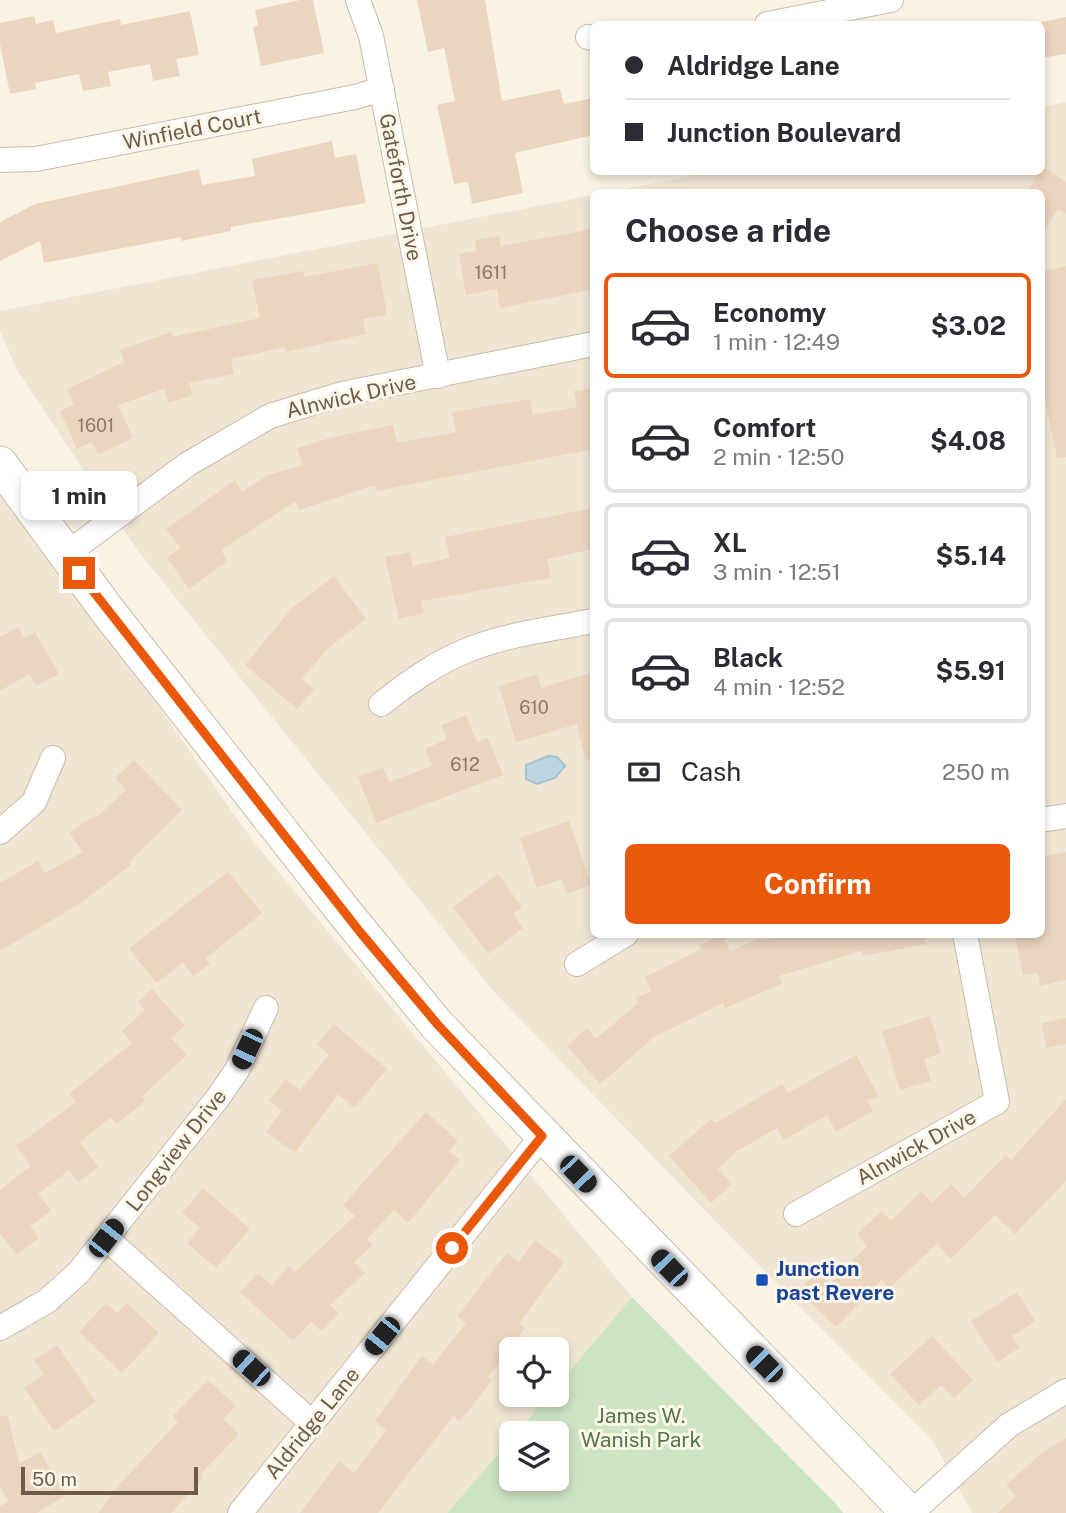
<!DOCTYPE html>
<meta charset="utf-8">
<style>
:root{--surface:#fff;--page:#f2f2f3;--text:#2b2b33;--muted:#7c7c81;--line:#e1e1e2;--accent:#ea580c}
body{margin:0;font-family:"Public Sans",sans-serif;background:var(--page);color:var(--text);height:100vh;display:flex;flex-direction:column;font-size:26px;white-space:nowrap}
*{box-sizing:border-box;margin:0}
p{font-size:23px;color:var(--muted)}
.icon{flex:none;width:38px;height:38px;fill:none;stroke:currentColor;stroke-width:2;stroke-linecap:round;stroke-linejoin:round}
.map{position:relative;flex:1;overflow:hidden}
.panel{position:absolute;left:590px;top:189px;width:455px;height:749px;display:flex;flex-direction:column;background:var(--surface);border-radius:10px;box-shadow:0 4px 10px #0003}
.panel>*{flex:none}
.hud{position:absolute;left:590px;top:21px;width:455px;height:154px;border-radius:10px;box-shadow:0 4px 10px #0003;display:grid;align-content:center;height:154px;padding:0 35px;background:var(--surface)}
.controls{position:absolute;left:499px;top:1337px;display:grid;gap:14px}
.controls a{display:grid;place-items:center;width:70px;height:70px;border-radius:10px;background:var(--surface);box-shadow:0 4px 10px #0003;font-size:35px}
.scale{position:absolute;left:21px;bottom:18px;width:177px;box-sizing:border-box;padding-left:7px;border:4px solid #6d5c4c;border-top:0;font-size:19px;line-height:24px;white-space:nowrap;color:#6d5c4c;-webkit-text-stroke:5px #fcf7e8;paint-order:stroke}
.end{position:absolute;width:32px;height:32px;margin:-16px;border:9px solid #ea580c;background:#fff;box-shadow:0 0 0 4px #fff}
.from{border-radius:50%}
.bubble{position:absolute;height:49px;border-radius:10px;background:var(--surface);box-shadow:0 4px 10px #0003;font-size:23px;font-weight:700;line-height:49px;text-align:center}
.car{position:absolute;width:21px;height:42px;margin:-21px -10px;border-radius:9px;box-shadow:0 0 5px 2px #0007;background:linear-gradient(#222 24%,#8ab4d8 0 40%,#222 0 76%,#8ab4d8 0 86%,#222 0)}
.hud b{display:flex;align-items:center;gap:24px;height:66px;font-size:26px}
.hud b+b{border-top:2px solid var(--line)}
.hud i{width:18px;height:18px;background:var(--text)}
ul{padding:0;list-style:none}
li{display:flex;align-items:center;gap:21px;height:105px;margin:0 14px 10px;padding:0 21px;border:4px solid var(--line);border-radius:10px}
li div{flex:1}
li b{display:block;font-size:26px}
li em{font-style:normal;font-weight:700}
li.active{border-color:var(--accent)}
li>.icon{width:63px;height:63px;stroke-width:1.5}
h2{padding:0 35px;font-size:32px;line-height:84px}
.pay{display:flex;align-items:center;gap:18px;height:77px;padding:0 35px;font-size:26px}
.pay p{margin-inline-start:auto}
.cta{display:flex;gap:14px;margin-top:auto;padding:14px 35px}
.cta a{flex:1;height:80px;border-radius:10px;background:var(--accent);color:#fff;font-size:28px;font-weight:700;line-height:80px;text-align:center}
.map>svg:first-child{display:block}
.residential{fill:#efe5d2}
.green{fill:#cde4c3}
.water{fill:#bad6e0;stroke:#a1c4d0;stroke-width:2}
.building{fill:#ebd5be}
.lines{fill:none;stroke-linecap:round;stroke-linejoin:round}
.street-casing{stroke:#c8bbab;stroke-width:26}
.secondary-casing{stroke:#cbbca9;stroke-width:37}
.street{stroke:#fff;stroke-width:24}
.secondary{stroke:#fff;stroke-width:35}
.route{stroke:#ea580c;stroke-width:9}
.transit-dot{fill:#1a4fb4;stroke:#fcf7e8;stroke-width:2.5}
.labels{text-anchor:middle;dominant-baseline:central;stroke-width:6;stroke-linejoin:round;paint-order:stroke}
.number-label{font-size:18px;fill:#8c7a68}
.street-label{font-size:21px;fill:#6d5c4c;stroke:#fcf7e8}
.transit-label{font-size:21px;font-weight:bold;fill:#164399;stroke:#fcf7e8;text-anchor:start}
.park-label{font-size:21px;fill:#527849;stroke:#fcf7e8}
</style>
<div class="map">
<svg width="1066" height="1513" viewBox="0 0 1066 1513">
<rect width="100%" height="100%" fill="#f9f3e3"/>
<path class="residential" d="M1066,102V1513H972L933,1441L721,1227L494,992L138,551L17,370L0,331V311L593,195V934H1041V192H607L713,172H1041V107Z
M0,481L252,840L632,1297L557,1386L556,1349H511V1395H549L516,1433H511V1439L447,1513H0Z"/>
<path class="green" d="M632,1297L836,1504L843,1513H447L511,1439V1479H556V1433H516L549,1395H556L557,1386Z"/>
<path class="water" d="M548,756L557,757L565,766L555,778L537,784L526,779V765Z"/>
<path class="building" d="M300,0H313L324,53L261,66L253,27L258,25L255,10Z
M417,0H485L502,101L560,89L564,104L593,98V135L515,153L523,193L472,204L468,182L454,184L437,105L455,101L444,48L428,52Z
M190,11L199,55L176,59L180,76L153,81L150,64L108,72L111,86L83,91L79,74L35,83L36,89L10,94L0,44V23L34,16L36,24L53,20L56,33L120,19L121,25Z
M1066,17V54L1041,58V22Z
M332,141L335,158L356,154L366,203L231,227V231L181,241V237L44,263L40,241L0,261V222L35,204L199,169L202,185L255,176L252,159Z
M1043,167L1066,182V214L1058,209L1041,235V192H1027Z
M593,229V289L500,308L497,289L466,295L459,254L476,251L475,240L499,236L501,246Z
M378,263L387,315L363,319L366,334L286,352L285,347L231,359L234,374L189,383L193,395L169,403L164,389L118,405L133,438L98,455L92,442L77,449L60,411L74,404L67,389L124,362L120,350L171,332L173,337L260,318L252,280L303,271L304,277Z
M1066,266V457L1057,458L1041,377V272Z
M593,388V449L376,491L375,485L299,510L296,501L221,550L228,561L189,589L167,558L181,548L166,529L235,480L242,492L268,475L303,465L297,448L333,437L393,425L397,443L456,432L452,412L530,399L533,415L577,407L574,391Z
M593,508V549L547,559L551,578L421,601L424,613L399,619L385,557L410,552L413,566L450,558L445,537Z
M334,576L366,619L327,649L302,679L314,689L297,709L245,665L292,608Z
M18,627L24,638L35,632L59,674L36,686L29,674L0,691V637Z
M593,672V759L585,760L577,724L516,742L499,686L537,674L541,688Z
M466,715L477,742L488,738L503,775L376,823L358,777L383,767L389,782L432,766L425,749L447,739L441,725Z
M134,760L182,810L129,862L131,865L81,903L0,951V883L38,861L45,873L83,852L69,833L95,815L97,817L126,790L115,778Z
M569,821L591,885L567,894L562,879L537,888L520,838Z
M1066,852V980L1040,986L1038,973L1023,975L1015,934H1041V857Z
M228,872L262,913L206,958L210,964L193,976L183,963L156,983L129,948Z
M498,874L522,907L513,914L523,928L488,954L453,907Z
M783,934H925L926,944L863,956L862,951L779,976L782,984L725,1008L723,1003L654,1037L600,1084L567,1046L587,1028L596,1039L638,1003L636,998L651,991L645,977L701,949L699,945L723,935L730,951L763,937L764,940Z
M152,989L185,1026L171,1038L187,1055L142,1096L145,1101L117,1124L111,1117L80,1142L98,1167L78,1182L69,1170L38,1194L51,1211L30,1226L39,1238L17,1255L0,1233V1190L31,1166L16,1146L76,1102L69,1094L132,1043L122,1031L145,1010L138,1002Z
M930,1016L941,1053L924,1059L931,1081L900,1090L882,1031Z
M1066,1018V1044L1046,1048L1042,1023Z
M334,1024L387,1069L354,1108L338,1094L295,1153L266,1132L282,1111L269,1101L285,1079L300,1090L329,1055L317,1044Z
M856,1055L879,1097L867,1100L873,1111L836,1132L827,1115L784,1140L777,1128L737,1151L718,1169L732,1184L711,1203L669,1156L711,1119L715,1123L782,1084L788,1093Z
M1066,1099V1181L1015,1234L995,1215L951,1259L937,1244L889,1288L882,1280L836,1327L799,1291L818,1271L830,1284L867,1246L857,1234L882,1211L891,1221L921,1191L932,1203L951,1184L964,1198L1006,1155L1011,1160Z
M426,1112L458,1141L449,1151L460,1160L408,1223L394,1210L367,1239L373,1245L354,1262L365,1273L330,1305L339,1313L321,1331L311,1322L293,1341L240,1292L258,1273L272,1285L289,1266L295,1272L355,1216L343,1205Z
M203,1188L250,1229L216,1268L187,1243L200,1228L182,1213Z
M535,1240L564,1262L519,1324L525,1328L488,1377L492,1380L460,1421L453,1416L378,1513H300L339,1461L354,1473L386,1430L375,1421L422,1356L433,1365L466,1323L457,1316L507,1253L519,1262Z
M1017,1292L1035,1321L1012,1336L1019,1348L997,1362L971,1321Z
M106,1303L117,1313L127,1303L159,1333L122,1373L79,1332Z
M932,1336L973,1380L954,1398L941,1385L919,1405L890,1374Z
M57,1345L96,1402L54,1431L24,1388L44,1374L34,1360Z
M208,1380L236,1406L223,1419L239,1434L200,1475L203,1478L171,1513H98L118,1486L178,1422L173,1416Z
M0,1416H8L19,1464L40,1452L66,1495L37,1513H0V1506L9,1501L0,1487Z
M1066,1438V1513H997L1016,1496L1006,1485L1042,1453Z"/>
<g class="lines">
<defs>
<path id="street" d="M358,0L371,36L438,376
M767,24L891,0
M588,37L593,38
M0,160L36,159L355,97L382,89
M65,555L188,464L270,416L342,394L593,344
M381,704C408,683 435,663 468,650C507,634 552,629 593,621
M1041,820L1066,816
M0,832L34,802L53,758
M577,964L626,934
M796,1214L997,1102L965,934
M106,1238L312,1423
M0,1328L47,1301L79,1272L217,1099L237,1070L266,1008
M240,1513L542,1136
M911,1513L1009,1425L1066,1391"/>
<path id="secondary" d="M0,464L107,610L345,913L437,1025L909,1513"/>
</defs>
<use href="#street" class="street-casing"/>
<use href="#secondary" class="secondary-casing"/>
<use href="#street" class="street"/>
<use href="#secondary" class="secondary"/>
</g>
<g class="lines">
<path class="route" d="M79,573L360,932L438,1025L542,1136L452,1248"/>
</g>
<rect class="transit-dot" x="755" y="1273" width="14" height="14" rx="3.5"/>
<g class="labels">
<g class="number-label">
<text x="491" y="272">1611</text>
<text x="96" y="425">1601</text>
<text x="534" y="707">610</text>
<text x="465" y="764">612</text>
</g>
<g class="street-label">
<text transform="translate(192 129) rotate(-11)">Winfield Court</text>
<text transform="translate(401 187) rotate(79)">Gateforth Drive</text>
<text transform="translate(351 396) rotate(-13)">Alnwick Drive</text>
<text transform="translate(916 1147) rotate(-29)">Alnwick Drive</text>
<text transform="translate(176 1150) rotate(-52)">Longview Drive</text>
<text transform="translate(312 1423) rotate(-51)">Aldridge Lane</text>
</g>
<g class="transit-label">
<text x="776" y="1268">Junction<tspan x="776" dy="24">past Revere</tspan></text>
</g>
<g class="park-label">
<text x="641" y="1415">James W.<tspan x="641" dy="24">Wanish Park</tspan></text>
</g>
</g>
</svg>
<div class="controls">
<a><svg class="icon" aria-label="locate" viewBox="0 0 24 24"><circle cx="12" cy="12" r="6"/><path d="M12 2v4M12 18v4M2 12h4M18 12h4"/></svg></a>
<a><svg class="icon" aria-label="layers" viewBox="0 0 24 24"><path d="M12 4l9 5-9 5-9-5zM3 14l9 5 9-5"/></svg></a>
</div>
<div class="scale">50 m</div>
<i class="end from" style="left:452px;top:1248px"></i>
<i class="end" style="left:79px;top:573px"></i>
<div class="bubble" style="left:21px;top:471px;width:116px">1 min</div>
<i class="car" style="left:247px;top:1049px;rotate:205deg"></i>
<i class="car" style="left:578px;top:1174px;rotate:136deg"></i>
<i class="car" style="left:106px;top:1238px;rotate:38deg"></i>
<i class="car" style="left:669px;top:1268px;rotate:316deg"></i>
<i class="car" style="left:382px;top:1336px;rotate:219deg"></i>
<i class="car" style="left:764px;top:1364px;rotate:315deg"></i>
<i class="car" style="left:251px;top:1368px;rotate:312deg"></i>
<div class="hud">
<b><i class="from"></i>Aldridge Lane</b>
<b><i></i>Junction Boulevard</b>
</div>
<section class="panel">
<h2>Choose a ride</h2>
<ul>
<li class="active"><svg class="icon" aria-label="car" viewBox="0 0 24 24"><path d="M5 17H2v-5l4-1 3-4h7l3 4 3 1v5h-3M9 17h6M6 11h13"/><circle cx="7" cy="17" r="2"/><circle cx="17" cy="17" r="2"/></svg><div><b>Economy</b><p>1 min · 12:49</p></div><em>$3.02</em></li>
<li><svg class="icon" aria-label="car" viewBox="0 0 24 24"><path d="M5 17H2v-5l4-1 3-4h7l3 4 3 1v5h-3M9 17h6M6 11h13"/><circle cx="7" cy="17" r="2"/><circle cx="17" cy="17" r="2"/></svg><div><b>Comfort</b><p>2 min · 12:50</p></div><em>$4.08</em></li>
<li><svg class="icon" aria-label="car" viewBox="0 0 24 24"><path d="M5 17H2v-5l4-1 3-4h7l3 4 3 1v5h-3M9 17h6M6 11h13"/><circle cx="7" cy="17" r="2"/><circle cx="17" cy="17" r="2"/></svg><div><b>XL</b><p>3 min · 12:51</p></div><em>$5.14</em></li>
<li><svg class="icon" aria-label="car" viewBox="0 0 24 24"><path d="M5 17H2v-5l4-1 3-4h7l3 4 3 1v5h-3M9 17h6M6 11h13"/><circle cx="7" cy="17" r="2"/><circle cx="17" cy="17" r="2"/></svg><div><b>Black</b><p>4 min · 12:52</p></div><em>$5.91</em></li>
</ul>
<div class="pay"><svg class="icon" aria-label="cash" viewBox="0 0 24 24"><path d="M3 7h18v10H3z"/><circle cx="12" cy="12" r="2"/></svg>Cash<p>250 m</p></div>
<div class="cta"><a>Confirm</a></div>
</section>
</div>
